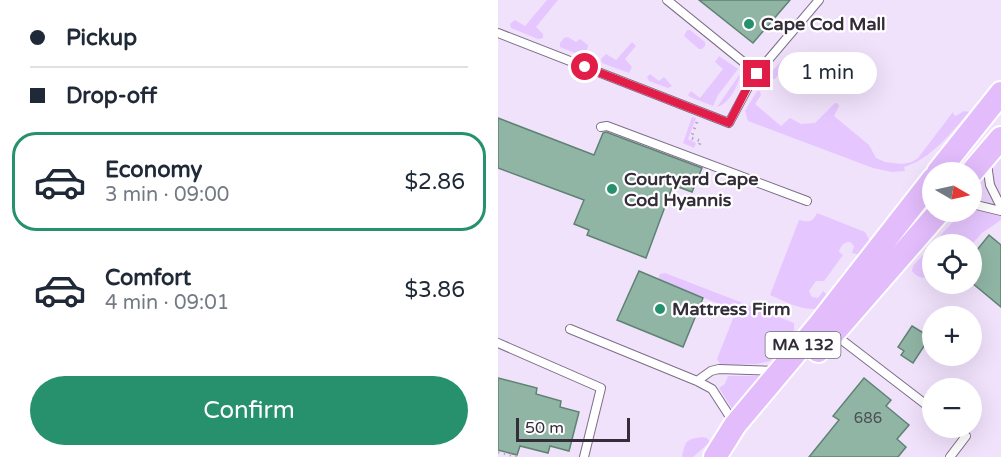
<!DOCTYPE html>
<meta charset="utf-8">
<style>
:root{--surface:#fff;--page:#f6f6f7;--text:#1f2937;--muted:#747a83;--line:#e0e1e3;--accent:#27916e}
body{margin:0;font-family:"Varela Round",sans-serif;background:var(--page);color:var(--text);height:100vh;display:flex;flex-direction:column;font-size:22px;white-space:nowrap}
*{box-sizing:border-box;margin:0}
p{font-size:20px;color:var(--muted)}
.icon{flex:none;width:33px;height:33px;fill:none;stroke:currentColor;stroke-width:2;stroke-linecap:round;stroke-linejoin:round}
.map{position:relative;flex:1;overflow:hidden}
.panel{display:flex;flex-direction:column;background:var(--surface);width:498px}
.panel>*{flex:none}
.top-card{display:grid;align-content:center;height:132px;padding:0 30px;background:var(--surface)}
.needle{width:39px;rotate:99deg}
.buttons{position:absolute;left:424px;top:162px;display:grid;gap:12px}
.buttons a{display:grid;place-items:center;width:60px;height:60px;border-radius:50%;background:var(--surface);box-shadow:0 6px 24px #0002;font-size:30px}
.scale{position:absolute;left:18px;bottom:15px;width:114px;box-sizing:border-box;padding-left:6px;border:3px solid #342d39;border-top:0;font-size:16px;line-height:21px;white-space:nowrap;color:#342d39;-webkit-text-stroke:4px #fff;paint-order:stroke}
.end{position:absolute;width:27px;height:27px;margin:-14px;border:8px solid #e11d48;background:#fff;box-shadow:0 0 0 3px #fff}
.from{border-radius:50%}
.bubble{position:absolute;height:42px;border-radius:21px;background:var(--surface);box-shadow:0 6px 24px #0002;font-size:20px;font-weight:600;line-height:42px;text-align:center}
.top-card b{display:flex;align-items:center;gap:21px;height:57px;font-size:22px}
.top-card b+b{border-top:2px solid var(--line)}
.top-card i{width:15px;height:15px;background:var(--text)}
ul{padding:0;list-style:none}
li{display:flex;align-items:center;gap:18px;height:99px;margin:0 12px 9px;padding:0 18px;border:3px solid transparent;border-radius:24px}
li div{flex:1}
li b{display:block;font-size:22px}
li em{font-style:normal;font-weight:600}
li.on{border-color:var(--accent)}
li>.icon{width:54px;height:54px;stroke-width:1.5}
.primary-button{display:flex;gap:12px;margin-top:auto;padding:12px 30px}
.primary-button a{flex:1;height:69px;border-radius:36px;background:var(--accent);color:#fff;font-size:24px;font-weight:600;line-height:69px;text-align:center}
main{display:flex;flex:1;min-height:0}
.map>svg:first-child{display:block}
.built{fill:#e9d4fa}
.green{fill:#e6c6ff}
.building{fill:#90b5a5;stroke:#5f8273;stroke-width:1.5}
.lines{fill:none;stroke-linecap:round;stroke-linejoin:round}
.service-casing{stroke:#7d6d89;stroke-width:10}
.primary-casing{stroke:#fff;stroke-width:26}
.path{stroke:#b5a9be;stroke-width:3;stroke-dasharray:1.5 4.5;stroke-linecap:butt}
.service{stroke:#fff;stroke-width:8}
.primary{stroke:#e2bcfb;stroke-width:22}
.route{stroke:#e11d48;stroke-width:8}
.poi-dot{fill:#27916e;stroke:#fff;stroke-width:2}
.labels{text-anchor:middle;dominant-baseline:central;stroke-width:4.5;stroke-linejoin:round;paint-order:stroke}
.number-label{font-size:15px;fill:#4b4f54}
.shield{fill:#fff;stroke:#716c74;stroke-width:1.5}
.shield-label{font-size:16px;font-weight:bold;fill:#342d39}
.poi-label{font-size:18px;font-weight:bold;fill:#342d39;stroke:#fff;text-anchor:start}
</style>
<main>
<section class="panel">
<div class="top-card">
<b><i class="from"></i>Pickup</b>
<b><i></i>Drop-off</b>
</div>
<ul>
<li class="on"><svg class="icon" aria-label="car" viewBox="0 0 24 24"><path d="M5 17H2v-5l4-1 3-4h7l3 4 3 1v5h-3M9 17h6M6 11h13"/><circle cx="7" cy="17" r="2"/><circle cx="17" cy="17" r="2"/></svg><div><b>Economy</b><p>3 min · 09:00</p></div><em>$2.86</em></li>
<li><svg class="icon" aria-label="car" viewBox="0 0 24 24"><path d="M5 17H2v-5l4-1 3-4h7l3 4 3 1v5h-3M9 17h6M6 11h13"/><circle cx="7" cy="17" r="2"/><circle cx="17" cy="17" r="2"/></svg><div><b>Comfort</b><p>4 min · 09:01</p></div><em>$3.86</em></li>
</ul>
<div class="primary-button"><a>Confirm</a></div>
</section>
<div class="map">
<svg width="503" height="457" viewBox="0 0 503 457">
<rect width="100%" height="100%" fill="#f0e2fb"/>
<path class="built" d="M503,152V217L474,209V187Z"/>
<path class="green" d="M49,0H60L38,27L45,34V38L40,39L13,28L12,24L17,20L27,26Z
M189,30H192L207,42V46L204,49H201L186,36Z
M70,37L78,42L82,39L90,45C90,50 86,55 82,55L62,47V43L66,38Z
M134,42L138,46L127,59L134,67L131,73L104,63L103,59L108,54L118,60Z
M221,56L240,69L220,95L215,106L192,97L190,95L193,91L202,98L225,69L217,62Z
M285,59L288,60L289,64L277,79H272L271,75Z
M152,74L161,81L166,77L174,86L170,88L151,81L149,77Z
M242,74C241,85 231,104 219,107Z
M259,91H262L263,95L257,104L283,126L292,118L303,124L317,123L337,103H339L341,106L336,116L371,145L378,158L387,162L404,164L414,162L420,158L455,112L456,115L458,116L466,111L471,112C453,133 433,159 406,167L407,171L394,172L375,168L250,121L247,111Z
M194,117L198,118L190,139L198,143L196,148L185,143Z
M474,209L503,216V220L484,233L475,243L472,240L468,244H435V275C426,279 421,279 414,271L415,266L462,214L474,212Z
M319,213L367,232L372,241L362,255L354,253L356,246L352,242C346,241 342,247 341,252L345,255L326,281H318L311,291L314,297L320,298L325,291L328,294L318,309C302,310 286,301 272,295L301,220C309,222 315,223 319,213Z
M167,273L296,323V330L272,361L259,364L223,365L219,359L238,311L160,279L162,274Z
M230,376H265L236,412L221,388L227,384Z
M204,437L209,438L212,442L195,457H184C188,440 187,440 204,437Z"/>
<path class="building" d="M201,0H292L255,43Z
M0,118L96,155L105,133L108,132L204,168L194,192L175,185L148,258L89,235L91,230L76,224L86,200L0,168Z
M491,235L503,245V307L474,283V246L479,250Z
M141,271L205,298L185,347L119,320Z
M414,326L432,337L415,363L403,355L406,351L400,347Z
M0,378L39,388L38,394L63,401L62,407L81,412L71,451L52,446L50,453L22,446L19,455L0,450Z
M366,378L393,400L388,406L411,425L399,439L408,447L400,457H311L341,420L335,416Z"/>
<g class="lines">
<defs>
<path id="service" d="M169,0L259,73
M0,33L231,123L255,78L321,0
M103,127L109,126L309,201
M489,164L492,185L503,207
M474,204L503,211
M72,329L199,381
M336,334L435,410
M0,343L103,388L86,457
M236,423L214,389L199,381L213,371L221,369L279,371
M452,457L468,436L458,428"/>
<path id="primary" d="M440,172L503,93
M474,172L503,138
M320,351L441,212
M217,457L237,425L321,325L435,179"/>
</defs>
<use href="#service" class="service-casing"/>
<use href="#primary" class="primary-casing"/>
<path class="path" d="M199,122L193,138L203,141L200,148
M0,452L21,457"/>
<use href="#service" class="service"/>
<use href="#primary" class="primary"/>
</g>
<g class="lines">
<path class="route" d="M87,67L231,123L251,84L259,74"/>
</g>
<g class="poi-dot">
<circle cx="251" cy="24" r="6"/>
<circle cx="114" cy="189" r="6"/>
<circle cx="162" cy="309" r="6"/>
</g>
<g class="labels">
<g class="number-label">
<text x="370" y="418">686</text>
</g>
<rect class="shield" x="267.5" y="332" width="75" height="26" rx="4.5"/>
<g class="shield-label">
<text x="305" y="345">MA 132</text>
</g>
<g class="poi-label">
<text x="263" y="24">Cape Cod Mall</text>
<text x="126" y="179">Courtyard Cape<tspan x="126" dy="21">Cod Hyannis</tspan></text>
<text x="174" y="309">Mattress Firm</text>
</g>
</g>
</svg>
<div class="buttons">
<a><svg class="needle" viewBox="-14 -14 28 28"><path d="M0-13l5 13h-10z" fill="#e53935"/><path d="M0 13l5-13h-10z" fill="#747a83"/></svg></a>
<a><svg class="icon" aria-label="locate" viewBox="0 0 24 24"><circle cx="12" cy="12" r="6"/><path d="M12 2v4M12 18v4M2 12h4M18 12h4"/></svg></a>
<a>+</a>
<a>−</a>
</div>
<div class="scale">50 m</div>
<i class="end from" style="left:87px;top:67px"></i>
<i class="end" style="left:259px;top:74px"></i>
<div class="bubble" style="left:280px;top:52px;width:99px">1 min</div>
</div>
</main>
